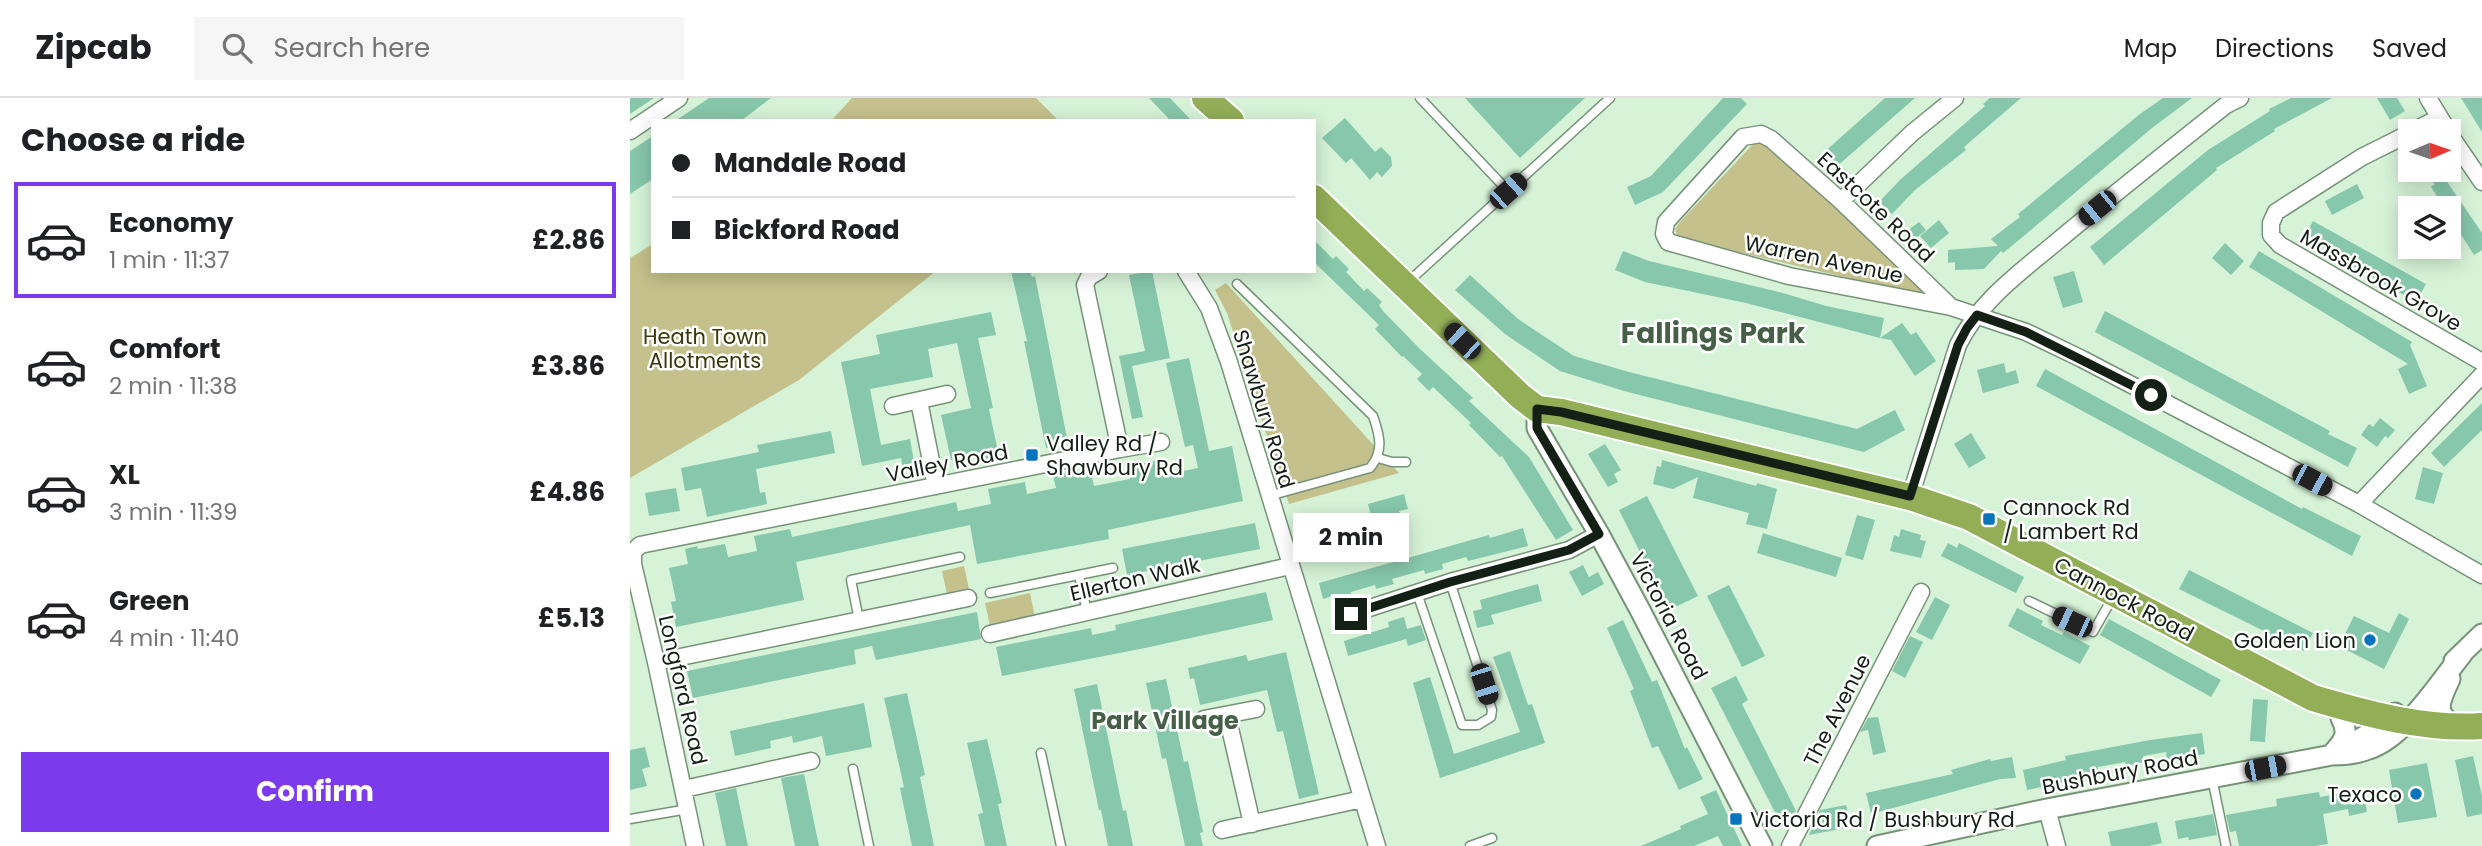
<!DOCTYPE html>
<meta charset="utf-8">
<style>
:root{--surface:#fff;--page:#f6f6f6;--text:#202124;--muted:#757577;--line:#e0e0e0;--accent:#7c3aed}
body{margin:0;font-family:Poppins,sans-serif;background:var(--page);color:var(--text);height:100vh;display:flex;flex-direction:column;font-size:26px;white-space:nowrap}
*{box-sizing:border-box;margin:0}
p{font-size:23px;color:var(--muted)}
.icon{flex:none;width:38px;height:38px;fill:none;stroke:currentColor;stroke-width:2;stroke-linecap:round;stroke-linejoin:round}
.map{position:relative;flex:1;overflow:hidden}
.panel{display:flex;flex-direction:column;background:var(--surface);width:630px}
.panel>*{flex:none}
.banner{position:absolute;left:21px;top:21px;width:665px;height:154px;border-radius:0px;box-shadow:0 4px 18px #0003;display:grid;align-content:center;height:154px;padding:0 21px;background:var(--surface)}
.needle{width:46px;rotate:88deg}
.tools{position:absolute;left:1768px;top:21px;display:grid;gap:14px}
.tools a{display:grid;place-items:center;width:63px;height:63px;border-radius:0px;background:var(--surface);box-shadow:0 4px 18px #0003;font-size:35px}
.end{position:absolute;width:32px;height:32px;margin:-16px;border:9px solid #141f15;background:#fff;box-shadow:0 0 0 4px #fff}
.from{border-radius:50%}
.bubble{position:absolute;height:49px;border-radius:0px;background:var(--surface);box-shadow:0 4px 18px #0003;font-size:23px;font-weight:700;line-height:49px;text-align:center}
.car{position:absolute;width:21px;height:42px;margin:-21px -10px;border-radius:9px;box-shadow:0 0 5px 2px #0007;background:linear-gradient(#222 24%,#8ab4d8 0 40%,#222 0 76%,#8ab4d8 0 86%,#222 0)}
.banner b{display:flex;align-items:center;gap:24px;height:66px;font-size:26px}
.banner b+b{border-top:2px solid var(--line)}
.banner i{width:18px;height:18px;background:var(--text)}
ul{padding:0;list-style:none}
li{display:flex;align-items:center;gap:21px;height:116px;margin:0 14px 10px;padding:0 7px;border:4px solid transparent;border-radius:0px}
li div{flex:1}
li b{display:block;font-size:26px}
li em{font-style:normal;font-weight:700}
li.active{border-color:var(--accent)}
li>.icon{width:63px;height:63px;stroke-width:1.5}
h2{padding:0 21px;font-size:32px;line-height:84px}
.cta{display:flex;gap:14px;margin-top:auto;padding:14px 21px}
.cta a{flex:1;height:80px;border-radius:0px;background:var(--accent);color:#fff;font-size:28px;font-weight:700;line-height:80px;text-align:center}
header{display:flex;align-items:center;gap:42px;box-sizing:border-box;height:98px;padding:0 35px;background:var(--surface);border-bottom:2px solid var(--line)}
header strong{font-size:33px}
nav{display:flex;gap:38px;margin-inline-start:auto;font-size:24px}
.search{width:490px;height:63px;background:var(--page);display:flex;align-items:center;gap:18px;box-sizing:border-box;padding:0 24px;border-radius:0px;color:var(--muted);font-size:26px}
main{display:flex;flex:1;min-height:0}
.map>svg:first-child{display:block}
.green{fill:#c4c18c}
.building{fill:#87c7ac}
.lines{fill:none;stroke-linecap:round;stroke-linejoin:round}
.service-casing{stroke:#779278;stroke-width:11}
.minor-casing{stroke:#779278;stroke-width:19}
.tertiary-casing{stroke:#779278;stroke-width:23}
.trunk-casing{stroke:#fff;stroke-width:30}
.service{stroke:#fff;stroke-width:8}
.minor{stroke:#fff;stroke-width:16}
.tertiary{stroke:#fff;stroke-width:19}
.trunk{stroke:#92ae57;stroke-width:26}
.route{stroke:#141f15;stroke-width:9}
.poi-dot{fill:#0873be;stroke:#fff;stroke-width:2.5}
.labels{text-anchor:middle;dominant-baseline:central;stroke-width:5;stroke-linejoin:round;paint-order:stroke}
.street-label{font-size:21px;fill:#141f15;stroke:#fff}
.park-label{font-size:21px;fill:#3b380a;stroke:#fff}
.poi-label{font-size:21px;fill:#141f15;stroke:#fff;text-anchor:start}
.quarter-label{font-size:24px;font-weight:bold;fill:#465f47;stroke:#fff}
.district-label{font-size:28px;font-weight:bold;fill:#465f47;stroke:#fff}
</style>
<header>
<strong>Zipcab</strong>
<div class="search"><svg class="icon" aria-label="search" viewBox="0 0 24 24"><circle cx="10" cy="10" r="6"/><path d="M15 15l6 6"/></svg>Search here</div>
<nav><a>Map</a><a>Directions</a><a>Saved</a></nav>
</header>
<main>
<section class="panel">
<h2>Choose a ride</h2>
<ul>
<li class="active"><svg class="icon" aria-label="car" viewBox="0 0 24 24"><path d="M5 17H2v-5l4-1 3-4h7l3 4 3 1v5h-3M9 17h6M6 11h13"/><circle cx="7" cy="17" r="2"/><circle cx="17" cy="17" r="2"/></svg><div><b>Economy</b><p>1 min · 11:37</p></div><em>£2.86</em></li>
<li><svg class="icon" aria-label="car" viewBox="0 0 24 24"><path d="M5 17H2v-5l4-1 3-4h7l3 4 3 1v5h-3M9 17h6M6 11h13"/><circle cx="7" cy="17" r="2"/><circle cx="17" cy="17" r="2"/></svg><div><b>Comfort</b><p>2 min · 11:38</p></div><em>£3.86</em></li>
<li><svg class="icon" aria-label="car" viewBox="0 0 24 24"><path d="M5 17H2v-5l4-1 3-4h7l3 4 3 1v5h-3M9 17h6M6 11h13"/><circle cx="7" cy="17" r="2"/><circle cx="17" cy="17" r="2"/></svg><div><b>XL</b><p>3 min · 11:39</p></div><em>£4.86</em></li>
<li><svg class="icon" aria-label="car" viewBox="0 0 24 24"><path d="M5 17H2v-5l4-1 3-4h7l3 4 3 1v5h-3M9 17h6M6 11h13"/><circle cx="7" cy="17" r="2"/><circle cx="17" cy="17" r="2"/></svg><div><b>Green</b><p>4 min · 11:40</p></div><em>£5.13</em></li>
</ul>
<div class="cta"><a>Confirm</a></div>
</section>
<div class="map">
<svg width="1852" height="748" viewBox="0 0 1852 748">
<rect width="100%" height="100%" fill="#d6f3d7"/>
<path class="green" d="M222,0H406L429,23H201Z
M1130,44L1139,48L1292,189L1291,194L1283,195L1048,140L1045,131L1050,124L1123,46Z
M23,146V173H306L169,282L0,380V160Z
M596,185L769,375L659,406L597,215L585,192Z
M334,468L339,491L317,496L312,473Z
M400,495L405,519L360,528L355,505Z"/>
<path class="building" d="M0,0H24L0,16Z
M79,0H141L111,23H45Z
M519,0H540L562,23H541Z
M835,0H955L890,60Z
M1093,0H1111L1117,6L1033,94L1005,107L997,89L1021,78Z
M1255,0H1285L1205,70L1192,56Z
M1360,0H1391L1334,49L1336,52L1285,92L1262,116L1249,104L1271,81L1355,8L1353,6Z
M1533,0H1562L1522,30L1395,137L1373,155L1371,153L1354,171L1325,172V164L1318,165V152L1368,148L1361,141L1390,119L1388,116L1510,16Z
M1661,0H1702L1644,31L1645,33L1586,70L1587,72L1474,167L1460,149L1578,52L1640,13L1639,11Z
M1747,0H1767L1775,13L1760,22Z
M1831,0H1852V34Z
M715,20L745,54L751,49L761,59L762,68L752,79L747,74L740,82L721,60L716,65L692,40Z
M23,38V81L0,96V53Z
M1787,72H1809L1852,135V152L1844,157L1818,116V110H1815L1801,89L1805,86Z
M1727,86L1734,100L1702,117L1695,103Z
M1309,122L1319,135L1301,150L1290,138Z
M1683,123L1796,186L1786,204L1715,163L1716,160L1676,136Z
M1289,124L1296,132L1285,141L1278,132Z
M684,142L703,161L706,158L719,171L716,174L734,193L737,190L752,204L749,207L753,213L789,250L843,300L839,303L899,359L943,432L926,442L872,358L870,359L839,327L841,325L803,289L799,293L787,281L792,276L773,258L772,259L745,231L749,227L684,164Z
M1595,145L1614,163L1601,177L1582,160Z
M993,153L1019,163L1153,195L1196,208L1254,220L1250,240L1116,205L1015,184L985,172Z
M1629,153L1782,244L1780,247L1797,288L1779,296L1768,271L1778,266L1619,169Z
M381,173H400L402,179L405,178L438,345L416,350L394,243H397Z
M522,173L540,260L502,268L513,319L502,321L489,258L515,253L499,177Z
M1444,173L1453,204L1433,210L1423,179Z
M840,177L888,221L944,258L999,274L1227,331L1265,312L1275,332L1234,354L994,293L930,273L875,236L825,192Z
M1475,213L1700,333L1698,336L1727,350L1718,369L1465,234Z
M361,214L366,237L348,240L363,310L359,311L369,358L348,363L347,357L321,362L311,317L341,310L327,245L298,251L303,279L240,291L251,347L280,341L285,369L273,371L271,360L232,368L211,264L250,256L246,237Z
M1272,225L1281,237L1286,234L1306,263L1285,278L1261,242L1250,240Z
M559,260L579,353L602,348L613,403L478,432L479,441L347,466L340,427L166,464L174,502L46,529L41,504L46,503L39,470L58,466L55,451L67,448L68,451L95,446L98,459L127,453L124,438L160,431L162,439L326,404L328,413L361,406L358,391L395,384L397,396L426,390L423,378L460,370L464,388L500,381L498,368L510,366L536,361L539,376L568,370L563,347L555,349L536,265Z
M1374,265L1376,275L1386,272L1389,285L1353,295L1347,272Z
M1415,271L1672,411L1673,409L1731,438L1722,458L1406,288Z
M1852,305V332L1814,369L1801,355Z
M1750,320L1765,332L1758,340L1755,338L1747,349L1731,337L1739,326L1743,329Z
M201,333L205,355L126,371L130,395L135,394L137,406L77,419L71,390L55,393L51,370L129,354L127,347Z
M1341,335L1356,360L1339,370L1324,346Z
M975,346L991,372L984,376L988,384L978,389L958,356Z
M1032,362L1126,388L1127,385L1147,391L1137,431L1116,426L1119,415L1063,400L1068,379L1043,391L1023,386L1027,368L1031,369Z
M1793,369L1813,375L1804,406L1785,401Z
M46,390L50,413L19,418L15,395Z
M774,396L778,411L769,413L771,419L753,424L752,419L742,422L738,406Z
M1017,398L1068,498L1039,512L989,412Z
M1227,417L1245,422L1233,462L1215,457Z
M625,425L630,451L497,477L492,451Z
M893,430L898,448L838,463L836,459L812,466L813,471L795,476L794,472L762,481L764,486L746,491L745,487L721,494V497L704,502L702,498L693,501L689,485L859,437L860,440Z
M1271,431L1291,437L1290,442L1296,443L1291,460L1260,453L1264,437L1269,439Z
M1133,435L1212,460L1206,479L1127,455Z
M1318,445L1327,450L1329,445L1394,479L1386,495L1311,458Z
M953,467L959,479L968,474L974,486L952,498L939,474Z
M1559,472L1683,535L1674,553L1549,491Z
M908,486L912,503L861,517L864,526L847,530L843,513L852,511L850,502Z
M1099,487L1135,558L1112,569L1077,498Z
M636,494L643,522L515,550L372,578L366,549L461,530L462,537L486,532L485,527Z
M1305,499L1320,507L1302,542L1286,534Z
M1387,510L1413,523L1411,527L1432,537L1434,534L1460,548L1450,566L1378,528Z
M347,514L351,541L246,562L242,548L224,552L226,566L63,600L57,573Z
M1769,515L1779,521L1754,571L1709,548L1724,518L1759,535Z
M774,519L777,531L791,527L796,542L778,548L776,541L718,558L714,543L759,529L758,524Z
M1479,521L1591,582L1581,599L1470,537Z
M993,522L1022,584L1027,582L1055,651L1057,649L1073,681L1049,692L1028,648L1022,650L1000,593L1004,591L977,530Z
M1280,538L1293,544L1275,580L1262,573Z
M880,553L898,607L902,606L915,645L810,680L783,585L800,579L824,656L890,634L863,559Z
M656,554L689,696L669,701L653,633L647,634L637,592L570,607L564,580L560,581L558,570L616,557L618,563Z
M1106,578L1118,602L1112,606L1166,713L1160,725L1152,728L1081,590Z
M536,581L554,664L558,663L573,734L570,735L573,748H555L536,660L532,661L516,585Z
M467,586L493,713L496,712L503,748H478L471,712H469L444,591Z
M277,595L295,677L290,679L304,748H282L270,690L274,689L254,600Z
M1623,601L1638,602L1635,644L1620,643Z
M234,605L242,649L196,658L192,638L163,645L162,638L140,643L141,650L105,658L100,633Z
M1248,619L1256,654L1243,657L1238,632L1230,634L1238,620Z
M1572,635L1575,656L1537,662L1536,654L1513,658L1515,664L1496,668L1495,664L1468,669V674L1432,680L1433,684L1397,692L1393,672L1436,662L1435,658L1520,642Z
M357,641L372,705L368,706L377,748H355L348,716L353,715L337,645Z
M15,649L20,669L12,671L17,688L0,692V652Z
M1843,658L1852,698V716L1837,719L1825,662Z
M1382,659L1386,680L1370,681L1241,716L1236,695L1323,676L1321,672L1360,661L1361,663Z
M1797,665L1807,719L1768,725L1759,672Z
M174,676L189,748H165L151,680Z
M106,690L118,748H96L85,695Z
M1733,691L1737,714L1719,718L1718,711L1693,716L1698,746L1685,748H1609L1606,733L1600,734L1596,717L1647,708L1646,701L1689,694L1690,699Z
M1086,692L1112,748H1093L1088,738L1064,748H1011L1051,731L1050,728L1078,716L1070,699Z
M1216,707L1221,729L1179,737L1190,712Z
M1583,716L1587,737L1559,742L1558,739L1548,741L1545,723Z
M1527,724L1532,745L1519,748H1481L1478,734Z"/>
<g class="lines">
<defs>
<path id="service" d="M790,0L878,93
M778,184L980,0
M607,186L743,318C750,338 754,353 740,370L639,398
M748,360L762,364H776
M449,477L457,514
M360,495L483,470
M787,495L832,627H848L861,619L862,612L820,484
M1399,503L1463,534L1483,499
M229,522L221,482L330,459
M411,655L431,748
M223,671L239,748
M1582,680L1596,748
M0,721L58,711
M840,748L862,740"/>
<path id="minor" d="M1798,0L1818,33
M0,33L49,0
M1783,33L1809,20
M1818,34L1852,84
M1780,35L1732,59L1646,114L1641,125V137L1650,147L1852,264
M1211,103L1282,35L1325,0
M556,173L579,210L599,264L747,748
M1321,209L1211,103L1141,41L1131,36L1113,39L1036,124L1034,136L1038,144L1159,178L1321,209L1396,234L1452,261L1729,406L1852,477
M289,303L306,388
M263,308L317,296
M490,351L531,344
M1280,399L1328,247C1349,204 1388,176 1424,146C1480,99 1538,53 1596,7L1610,0
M1729,406L1852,277
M721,516L820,484L939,452L969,436
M360,536L660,468
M26,564L338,500
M597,617L622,726
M574,621L626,611
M54,691L181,663
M1417,711L1427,748
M592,732L732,701
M65,748L26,564L3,466V454L10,447L490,351L455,187L459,179L469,173
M1160,748L1291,494"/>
<path id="tertiary" d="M907,311V330L969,436L1010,512L1132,748
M1824,563L1852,536
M1820,581C1809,604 1802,617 1829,630
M1712,651L1747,631L1765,615
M1702,656C1713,644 1720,636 1711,620
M1247,748L1417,711L1702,657C1715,657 1727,656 1739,651C1775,639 1809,585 1833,555"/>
<path id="trunk" d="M575,0L601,23
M684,100L890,298L907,311L931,314L1280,399L1339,419L1683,600C1737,616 1795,632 1852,628"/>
</defs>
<use href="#service" class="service-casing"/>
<use href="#minor" class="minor-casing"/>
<use href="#tertiary" class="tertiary-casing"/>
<use href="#trunk" class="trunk-casing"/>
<use href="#service" class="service"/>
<use href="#minor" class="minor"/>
<use href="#tertiary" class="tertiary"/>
<use href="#trunk" class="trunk"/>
</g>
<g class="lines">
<path class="route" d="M721,516L820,484L939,452L969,436L907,330V311L931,314L1280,398L1328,247L1337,230L1347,217L1396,234L1521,297"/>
</g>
<g class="poi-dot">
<rect x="395" y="350" width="14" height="14" rx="3.5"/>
<rect x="1352" y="414" width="14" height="14" rx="3.5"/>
<circle cx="1740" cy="542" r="7"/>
<circle cx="1786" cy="696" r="7"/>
<rect x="1099" y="714" width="14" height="14" rx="3.5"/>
</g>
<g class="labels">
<g class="street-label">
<text transform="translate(1246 109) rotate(43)">Eastcote Road</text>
<text transform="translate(1194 161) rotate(12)">Warren Avenue</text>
<text transform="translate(1751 182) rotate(30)">Massbrook Grove</text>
<text transform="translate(634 311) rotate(73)">Shawbury Road</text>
<text transform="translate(317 365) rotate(-11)">Valley Road</text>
<text transform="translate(505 481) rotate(-13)">Ellerton Walk</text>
<text transform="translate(1494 501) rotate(28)">Cannock Road</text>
<text transform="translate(1039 518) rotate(62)">Victoria Road</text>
<text transform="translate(53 592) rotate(77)">Longford Road</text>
<text transform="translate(1207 612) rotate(-63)">The Avenue</text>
<text transform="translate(1490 674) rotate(-11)">Bushbury Road</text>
</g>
<g class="park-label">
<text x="75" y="238">Heath Town<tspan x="75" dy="24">Allotments</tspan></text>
</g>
<g class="poi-label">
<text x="416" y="345">Valley Rd /<tspan x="416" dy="24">Shawbury Rd</tspan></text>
<text x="1373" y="409">Cannock Rd<tspan x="1373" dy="24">/ Lambert Rd</tspan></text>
<text x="1726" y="542" text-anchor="end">Golden Lion</text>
<text x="1772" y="696" text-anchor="end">Texaco</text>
<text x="1120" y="721">Victoria Rd / Bushbury Rd</text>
</g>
<g class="quarter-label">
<text x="535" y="622">Park Village</text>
</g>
<g class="district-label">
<text x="1083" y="235">Fallings Park</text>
</g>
</g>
</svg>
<div class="tools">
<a><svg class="needle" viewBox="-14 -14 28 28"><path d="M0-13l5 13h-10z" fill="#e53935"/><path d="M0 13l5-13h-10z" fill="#757577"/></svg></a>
<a><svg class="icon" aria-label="layers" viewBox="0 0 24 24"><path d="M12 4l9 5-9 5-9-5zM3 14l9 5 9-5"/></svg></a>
</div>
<i class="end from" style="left:1521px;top:297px"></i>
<i class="end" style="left:721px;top:516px"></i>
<div class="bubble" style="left:663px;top:415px;width:116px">2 min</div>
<i class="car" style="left:878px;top:93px;rotate:48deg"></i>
<i class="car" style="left:1467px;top:110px;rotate:231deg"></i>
<i class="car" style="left:832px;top:243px;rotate:314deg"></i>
<i class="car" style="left:1682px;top:382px;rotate:118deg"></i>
<i class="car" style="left:1442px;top:524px;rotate:295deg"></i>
<i class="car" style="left:854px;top:586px;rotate:162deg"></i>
<i class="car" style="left:1635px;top:670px;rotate:79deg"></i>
<div class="banner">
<b><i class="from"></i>Mandale Road</b>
<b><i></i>Bickford Road</b>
</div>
</div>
</main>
